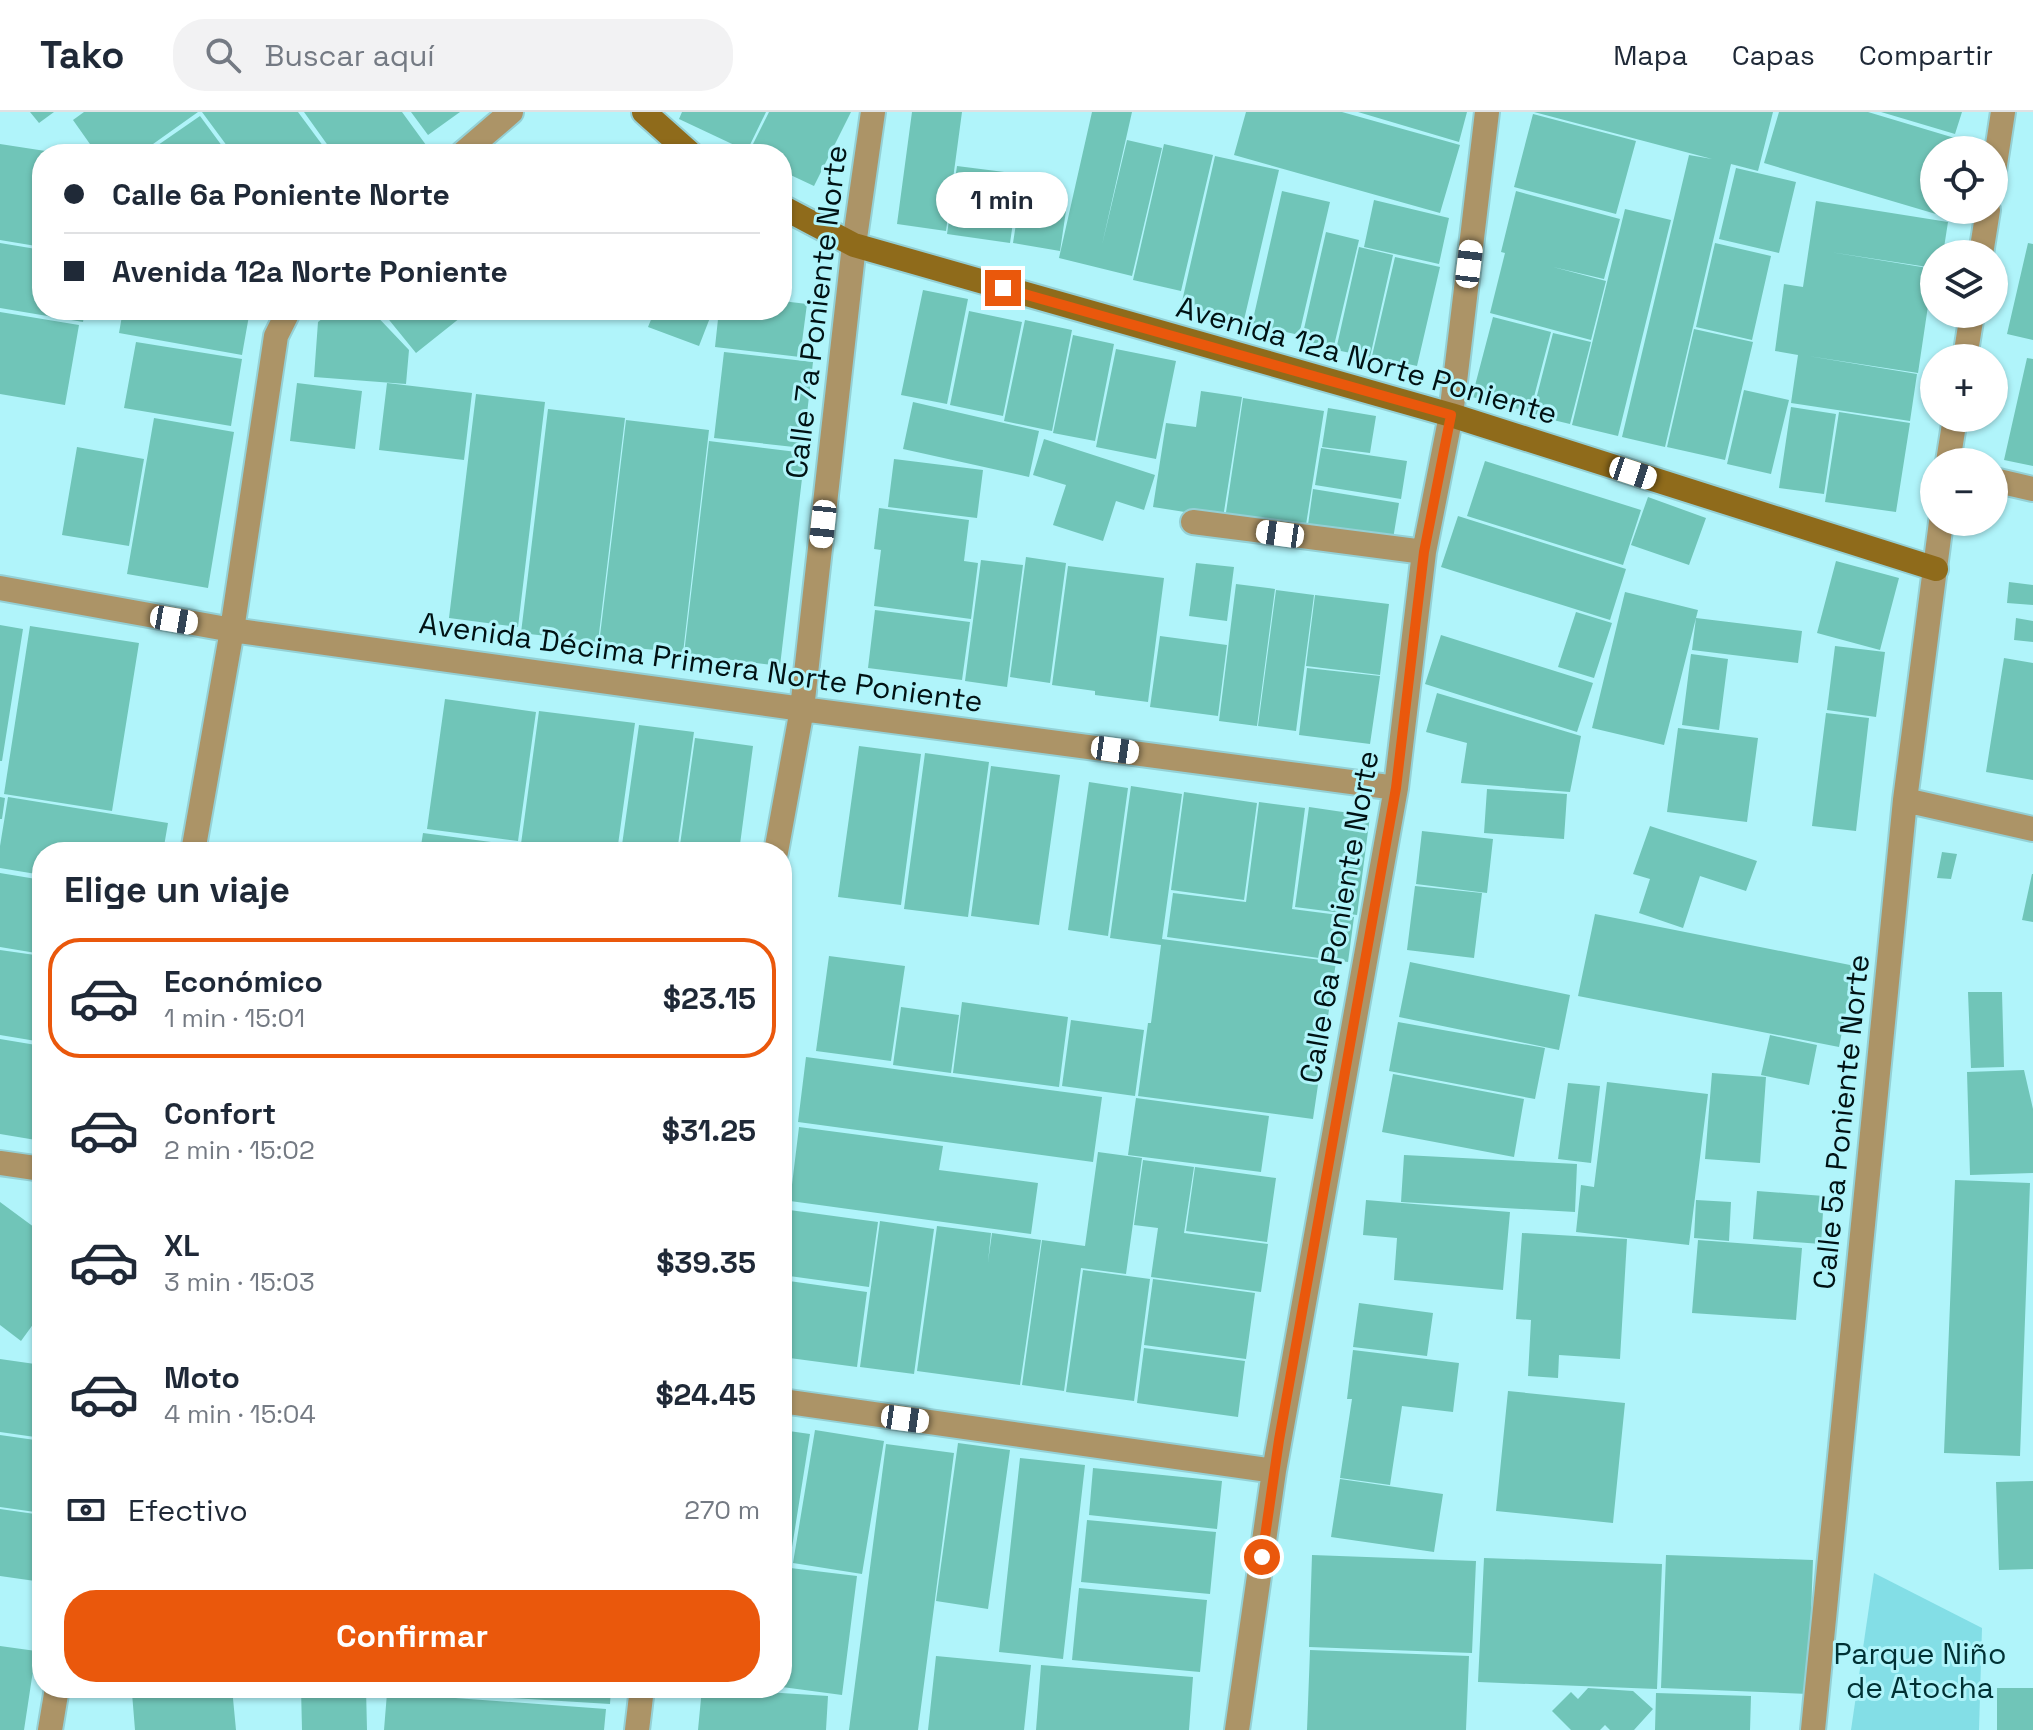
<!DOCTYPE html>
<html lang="es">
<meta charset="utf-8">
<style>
:root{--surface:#fff;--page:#f2f2f3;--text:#1f2937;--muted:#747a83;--line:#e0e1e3;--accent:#ea580c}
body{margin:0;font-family:"Space Grotesk",sans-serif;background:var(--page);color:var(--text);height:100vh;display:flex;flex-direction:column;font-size:30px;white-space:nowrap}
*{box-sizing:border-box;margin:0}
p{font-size:26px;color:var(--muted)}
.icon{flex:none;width:44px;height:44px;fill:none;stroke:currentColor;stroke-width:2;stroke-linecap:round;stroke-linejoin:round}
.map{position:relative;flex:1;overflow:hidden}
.side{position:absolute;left:32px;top:730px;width:760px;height:856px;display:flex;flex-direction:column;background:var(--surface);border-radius:32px;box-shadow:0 2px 6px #0004}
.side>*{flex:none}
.hud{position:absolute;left:32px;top:32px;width:760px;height:176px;border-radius:32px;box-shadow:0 2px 6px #0004;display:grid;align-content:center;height:176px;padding:0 32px;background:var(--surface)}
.fabs{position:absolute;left:1920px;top:24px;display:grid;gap:16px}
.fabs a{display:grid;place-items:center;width:88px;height:88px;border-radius:50%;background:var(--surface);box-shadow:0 2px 6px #0004;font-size:40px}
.end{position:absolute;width:36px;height:36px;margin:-18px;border:10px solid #ea580c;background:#fff;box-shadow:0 0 0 4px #fff}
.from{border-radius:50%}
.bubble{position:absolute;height:56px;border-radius:28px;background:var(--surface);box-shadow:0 2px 6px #0004;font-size:26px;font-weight:800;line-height:56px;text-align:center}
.car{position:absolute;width:24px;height:48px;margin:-24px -12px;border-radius:10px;box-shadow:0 0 6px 2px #0007;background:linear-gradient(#fff 24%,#345 0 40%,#fff 0 76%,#345 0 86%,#fff 0)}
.hud b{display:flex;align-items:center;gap:28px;height:76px;font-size:30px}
.hud b+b{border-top:2px solid var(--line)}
.hud i{width:20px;height:20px;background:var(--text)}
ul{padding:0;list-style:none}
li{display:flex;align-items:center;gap:24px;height:120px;margin:0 16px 12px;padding:0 16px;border:4px solid transparent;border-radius:32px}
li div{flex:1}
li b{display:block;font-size:30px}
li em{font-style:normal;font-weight:800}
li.active{border-color:var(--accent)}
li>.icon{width:72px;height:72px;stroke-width:1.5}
h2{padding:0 32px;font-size:36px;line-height:96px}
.pay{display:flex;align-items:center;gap:20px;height:88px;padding:0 32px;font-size:30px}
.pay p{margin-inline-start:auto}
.cta{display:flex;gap:16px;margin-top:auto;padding:16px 32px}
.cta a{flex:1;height:92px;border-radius:32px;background:var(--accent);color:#fff;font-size:32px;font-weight:800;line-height:92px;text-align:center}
header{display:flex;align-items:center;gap:48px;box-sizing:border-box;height:112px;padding:0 40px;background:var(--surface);border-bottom:2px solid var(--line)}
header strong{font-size:38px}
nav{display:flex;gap:44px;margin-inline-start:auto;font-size:28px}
.search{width:560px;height:72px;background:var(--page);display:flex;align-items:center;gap:20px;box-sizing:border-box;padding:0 28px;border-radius:32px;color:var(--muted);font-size:30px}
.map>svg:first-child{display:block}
.green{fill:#83dee6}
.building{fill:#70c5b8}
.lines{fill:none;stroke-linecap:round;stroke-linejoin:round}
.street-casing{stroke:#94d0d5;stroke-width:28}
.secondary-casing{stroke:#94d0d5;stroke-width:28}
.street{stroke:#ac9467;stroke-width:24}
.secondary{stroke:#8f6b1b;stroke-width:24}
.route{stroke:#ea580c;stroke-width:10}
.labels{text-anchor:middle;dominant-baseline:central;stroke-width:6;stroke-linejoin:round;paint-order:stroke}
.street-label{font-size:30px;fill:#001214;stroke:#b0f4fa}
.park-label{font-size:30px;fill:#003134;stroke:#b0f4fa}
</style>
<header>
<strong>Tako</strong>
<div class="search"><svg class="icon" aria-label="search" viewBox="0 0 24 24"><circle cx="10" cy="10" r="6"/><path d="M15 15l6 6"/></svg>Buscar aquí</div>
<nav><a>Mapa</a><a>Capas</a><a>Compartir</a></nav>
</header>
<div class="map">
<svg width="2033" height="1618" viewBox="0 0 2033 1618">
<rect width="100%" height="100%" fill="#b0f4fa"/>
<path class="green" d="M1874,1461L1982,1516L1979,1618H1851Z"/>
<path class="building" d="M30,0H54L39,11Z
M84,0H198L139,42H97L73,8Z
M202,0H298L329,42H233Z
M304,0H402L426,33L414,42H334Z
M411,0H460L428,23Z
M682,0H766L747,39L679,7Z
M769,0H851L814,74L782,59V42H748Z
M912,0H962L946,119L897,112Z
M1092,0H1132L1102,133L1127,28L1162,36L1132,164L1059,146Z
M1246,0H1342L1460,33L1440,101L1234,43Z
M1358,0H1467L1459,30Z
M1534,0H1773L1758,59L1731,52L1665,335L1622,325L1689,43L1712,47Z
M1779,0H1868L1968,30L1966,38H1934V98H1948L1946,105L1764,51Z
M1881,0H1962L1955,22Z
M1533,2L1636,29L1616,102L1514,75Z
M200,4L228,42H145Z
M0,32L52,40L51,42H42V135L0,128Z
M1164,32L1213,43L1181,179L1133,168Z
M596,33L604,42H585Z
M1215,44L1279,58L1244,208L1181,194Z
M957,54L1020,62L1010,131L947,122Z
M1736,56L1796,70L1779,141L1719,127Z
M1282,79L1330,90L1299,223L1252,212Z
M1516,79L1620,107L1604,167L1553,155L1606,169L1591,228L1490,201L1505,141L1501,140Z
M1020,86L1067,92L1060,139L1013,131Z
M1374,88L1449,106L1439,152L1364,135Z
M1816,89L1948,110L1943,142H1934V156L1830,140L1934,157L1931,194H1928L1918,261L1808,244L1917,262L1910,309L1791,291L1798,243L1775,239L1784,172L1803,175Z
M1625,97L1671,108L1618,324L1572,313Z
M1326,120L1359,128L1333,238L1301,230Z
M0,131L42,138V198H85L83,210L0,196Z
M1715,131L1771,144L1752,228L1696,215Z
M2028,131L2033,132V228L2007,222Z
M1359,135L1393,143L1370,245L1336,238Z
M1395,145L1440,155L1417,254L1372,244Z
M923,178L968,187L947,292L901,283Z
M782,189L807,192L800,245L715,235L719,198H782Z
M123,198H250L242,243L119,221Z
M333,198H371L409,238L406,272L314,265L318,210Z
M381,198H470L416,241Z
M655,198H713L699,234L648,215Z
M969,199L1022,210L1003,304L950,293Z
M0,200L79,213L65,293L0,282Z
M1493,205L1551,220L1530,300L1472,285Z
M1025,208L1072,218L1052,319L1004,309Z
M1694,217L1753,230L1725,348L1667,335Z
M1553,221L1591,230L1570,312L1532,303Z
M1073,223L1114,232L1095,329L1053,321Z
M136,230L242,247L231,314L124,296Z
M1116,237L1176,249L1156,347L1096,335Z
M724,240L813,250L803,336L714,326Z
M2027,246L2033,247V354L2004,348Z
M297,271L362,279L355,337L290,329Z
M387,271L472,281L464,348L379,338Z
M1744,278L1789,288L1771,362L1727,352Z
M1201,279L1242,285L1223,406L1153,395L1166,311L1196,315Z
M476,282L545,290L518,515L449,506Z
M1243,286L1324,299L1305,419L1225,407Z
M913,290L1039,319L1029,365L903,337Z
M1791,295L1836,302L1824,382L1779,376Z
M1328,296L1376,304L1370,341L1322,335Z
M548,297L625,306L598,530L521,521Z
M1839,300L1910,311L1896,400L1825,390Z
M154,306L234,320L208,476L127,462Z
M626,308L709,318L683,541L599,532Z
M1044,327L1155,363L1144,398L1116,389L1103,429L1053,413L1066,373L1033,363Z
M709,329L805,341L780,554L684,542Z
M77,335L144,347L129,434L62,423Z
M1321,336L1407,349L1401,387L1315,373Z
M894,347L983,358L977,406L888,395Z
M1485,349L1641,398L1623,453L1467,404Z
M1313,377L1399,391L1392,433L1307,420Z
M1648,385L1706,406L1689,453L1631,433Z
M879,396L969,408L964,449L978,451L971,507L874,494L881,438L874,437Z
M1458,404L1626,457L1610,508L1441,455Z
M1026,445L1066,451L1050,571L1010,565Z
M981,448L1023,453L1007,575L965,569Z
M1836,449L1899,466L1880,538L1817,521Z
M1196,451L1234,455L1227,509L1189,504Z
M1068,454L1164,466L1148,590L1095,583V579L1052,573Z
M2009,470L2033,473V493L2007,491Z
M1236,472L1275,477L1257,614L1219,609Z
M1276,478L1314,483L1296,619L1258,614Z
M1625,480L1698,498L1664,633L1592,616Z
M1315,483L1389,492L1380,563L1306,554Z
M875,498L970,510L962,568L868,556Z
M1576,500L1612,511L1594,566L1558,555Z
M1696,506L1802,519L1798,551L1692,538Z
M2016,506L2033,509V530L2014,528Z
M0,513L23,517L2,649H0Z
M30,514L139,531L112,699L4,682Z
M1441,523L1593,571L1577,620L1425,572Z
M1160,524L1227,533L1218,604L1150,595Z
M1835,534L1885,540L1876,605L1827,598Z
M1691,542L1728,547L1719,618L1682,613Z
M2004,546L2033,551V668L1986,660Z
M1307,556L1380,564L1370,632L1299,623Z
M1437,581L1581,624L1570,680L1461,671L1467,631L1426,620Z
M445,587L536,600L518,729L427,717Z
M539,599L635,611L617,740H587L521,732Z
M1826,601L1869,606L1856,719L1812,714Z
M639,613L694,620L677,740H621Z
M1678,616L1758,626L1747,710L1667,700Z
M695,626L753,634L739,740H679Z
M859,634L921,642L901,793L838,785Z
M925,641L989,650L968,805L904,797Z
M991,654L1060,663L1039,813L971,804Z
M1089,670L1128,676L1108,824L1068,818Z
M1131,674L1182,682L1162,827L1336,850L1313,1007L1138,984L1148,911H1151L1161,833L1110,826Z
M1487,677L1567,682L1564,727L1484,721Z
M1184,680L1257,691L1244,788L1171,778Z
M0,685L5,686L2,707H0Z
M8,685L168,711L163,740H42V763L0,756V734Z
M1259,690L1305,696L1292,797L1354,805L1348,850L1167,825L1173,781L1246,790Z
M1309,695L1370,704L1357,803L1295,795Z
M1650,714L1757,749L1746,779L1700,764L1683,816L1639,801L1650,767L1633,762Z
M1422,719L1493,727L1487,781L1416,772Z
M423,721L551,738L550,740H420Z
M1942,740L1957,742L1951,767L1937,766Z
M0,761L42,768V842L0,835Z
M2032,762H2033V810L2022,808Z
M1415,774L1482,781L1474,846L1407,838Z
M1595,802L1855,854L1839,935L1578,884Z
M0,838L42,844V930L0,923Z
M829,844L905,854L891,949L816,939Z
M1410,850L1570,883L1559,938L1399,905Z
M1968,880H2002L2004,955L1971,956Z
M962,890L1068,905L1059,975L953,961Z
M901,895L959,903L951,961L893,953Z
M1071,908L1144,918L1135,984L1062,974Z
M1398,910L1545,936L1535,987L1389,959Z
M1770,923L1817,933L1809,973L1761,963Z
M0,927L42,934V1029L0,1022Z
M806,945L1102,985L1093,1050L798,1010Z
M2024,958L2033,997V1061L1970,1063L1967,960Z
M1712,961L1766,965L1760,1051L1705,1047Z
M1393,962L1524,987L1514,1045L1382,1020Z
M1607,970L1708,982L1689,1133L1576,1120L1581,1073L1594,1075Z
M1568,971L1600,974L1591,1051L1558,1047Z
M1136,986L1269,1004L1261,1060L1128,1043Z
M799,1015L943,1034L939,1058L1038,1071L1031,1122L790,1089Z
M1098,1040L1142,1046L1126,1162L1081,1156L1064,1279L1022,1273L1042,1128L1085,1134Z
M1404,1043L1577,1052L1575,1100L1401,1090Z
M1143,1048L1194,1055L1184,1121L1268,1132L1261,1180L1151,1165L1158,1116L1134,1113Z
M1195,1055L1276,1066L1267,1130L1186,1119Z
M1955,1068L2030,1071L2020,1344L1944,1341Z
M1757,1079L1824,1084L1821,1132L1753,1127Z
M1366,1088L1510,1100L1503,1178L1394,1168L1397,1126L1363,1123Z
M1696,1088L1731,1090L1729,1129L1694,1126Z
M0,1090L42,1121V1156L36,1165L42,1169V1200L21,1229L0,1213Z
M782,1097L878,1110L869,1175L782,1163Z
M880,1109L934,1117L914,1262L860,1255Z
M937,1114L991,1121L988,1150L992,1121L1041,1128L1020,1273L917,1259Z
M1522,1121L1627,1127L1620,1247L1559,1243L1558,1266L1528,1264L1531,1208L1516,1207Z
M1698,1128L1802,1136L1796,1208L1692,1201Z
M1083,1158L1150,1167L1134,1289L1066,1280Z
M1153,1167L1255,1181L1246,1247L1144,1233Z
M782,1168L867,1180L857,1255L782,1245Z
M1359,1191L1433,1201L1427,1244L1353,1235Z
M1144,1236L1245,1249L1238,1305L1137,1291Z
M1353,1238L1459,1251L1453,1300L1402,1294L1390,1373L1340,1366L1352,1287H1347Z
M0,1247L42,1253V1326L0,1320Z
M1508,1279L1625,1291L1613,1411L1496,1399Z
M782,1318L810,1322L790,1448L782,1447Z
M815,1318L884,1329L862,1462L793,1451Z
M0,1323L42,1329V1401L0,1395Z
M958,1331L1010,1338L988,1497L936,1489Z
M886,1332L954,1341L918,1618H849Z
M1020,1346L1085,1353L1063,1547L999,1540Z
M1093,1356L1222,1369L1217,1417L1089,1403Z
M1340,1367L1443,1382L1434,1440L1331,1425Z
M2033,1369V1457L1999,1458L1996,1370Z
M0,1397L42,1403V1470L0,1464Z
M1087,1408L1216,1420L1210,1482L1081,1470Z
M1312,1443L1476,1449L1472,1541L1309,1535Z
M1666,1443L1813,1448L1808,1582L1661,1576Z
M1484,1446L1662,1452L1657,1577L1478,1570Z
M782,1455L857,1464L842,1583L782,1575Z
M1079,1476L1207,1488L1200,1560L1072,1548Z
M0,1534L36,1539L24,1618H0Z
M1310,1538L1469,1544L1466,1618H1307Z
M936,1544L1031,1553L1024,1618H928Z
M1041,1553L1193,1565L1189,1618H1036Z
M188,1576H232L236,1618H135L132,1581Z
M301,1576H366L367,1618H302Z
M430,1576H611L610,1592L430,1581Z
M702,1576L828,1584L826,1618H698Z
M1588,1576L1633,1579L1653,1597L1634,1618H1610L1605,1613L1600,1618H1571L1552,1599L1571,1580L1578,1587Z
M1997,1576H2033V1618H1997Z
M387,1581L606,1597L604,1618H384Z
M1656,1581L1751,1584L1750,1618H1655Z"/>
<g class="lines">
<defs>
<path id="street" d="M462,42L511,0
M1994,59L2003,0
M1981,142L1988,98
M1965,246L1972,202
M1948,350L1955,306
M1994,368L2033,377
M1193,410L1424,440
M0,476L232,518L802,597L1396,676
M1905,688L2033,717
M193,740L232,518L276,224L289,198
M776,740L802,597L854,133L873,0
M0,1051L42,1057
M782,1289L1274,1359
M50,1618L57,1576
M637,1618L642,1576
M1237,1618L1274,1359L1396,676L1424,440L1451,303L1487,0
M1813,1618L1905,688L1941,410"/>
<path id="secondary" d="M644,0L691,42
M782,95L854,133L1451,303L1936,457"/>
</defs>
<use href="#street" class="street-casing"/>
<use href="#secondary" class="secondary-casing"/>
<use href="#street" class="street"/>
<use href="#secondary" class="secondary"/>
</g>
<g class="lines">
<path class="route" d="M1003,176L1451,303L1424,440L1396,676L1279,1328L1262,1445"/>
</g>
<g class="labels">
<g class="street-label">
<text transform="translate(816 200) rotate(-83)">Calle 7a Poniente Norte</text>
<text transform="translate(1367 248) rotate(16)">Avenida 12a Norte Poniente</text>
<text transform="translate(701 550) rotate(8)">Avenida Décima Primera Norte Poniente</text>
<text transform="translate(1339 805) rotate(-80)">Calle 6a Poniente Norte</text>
<text transform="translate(1841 1010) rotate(-84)">Calle 5a Poniente Norte</text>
</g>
<g class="park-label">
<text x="1920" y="1541">Parque Niño<tspan x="1920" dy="34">de Atocha</tspan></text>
</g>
</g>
</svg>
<div class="fabs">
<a><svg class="icon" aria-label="locate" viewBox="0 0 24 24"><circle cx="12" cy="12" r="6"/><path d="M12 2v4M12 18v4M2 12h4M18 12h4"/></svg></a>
<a><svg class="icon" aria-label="layers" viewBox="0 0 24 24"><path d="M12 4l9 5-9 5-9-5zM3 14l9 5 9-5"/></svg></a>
<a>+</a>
<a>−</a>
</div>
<i class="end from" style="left:1262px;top:1445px"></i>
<i class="end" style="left:1003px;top:176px"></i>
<div class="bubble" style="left:936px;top:60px;width:132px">1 min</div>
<i class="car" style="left:1469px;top:152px;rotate:7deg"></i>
<i class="car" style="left:1633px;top:361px;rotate:108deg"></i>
<i class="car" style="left:823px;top:412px;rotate:186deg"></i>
<i class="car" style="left:1280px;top:422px;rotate:278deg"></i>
<i class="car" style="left:174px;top:508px;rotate:100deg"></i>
<i class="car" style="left:1115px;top:638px;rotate:98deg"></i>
<i class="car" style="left:905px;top:1307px;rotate:98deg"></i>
<div class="hud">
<b><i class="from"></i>Calle 6a Poniente Norte</b>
<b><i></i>Avenida 12a Norte Poniente</b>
</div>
<section class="side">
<h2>Elige un viaje</h2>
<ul>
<li class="active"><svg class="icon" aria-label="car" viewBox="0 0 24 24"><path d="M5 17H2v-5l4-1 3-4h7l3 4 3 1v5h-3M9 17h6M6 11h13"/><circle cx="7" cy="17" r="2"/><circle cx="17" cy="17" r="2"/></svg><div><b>Económico</b><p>1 min · 15:01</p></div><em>$23.15</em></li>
<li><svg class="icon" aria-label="car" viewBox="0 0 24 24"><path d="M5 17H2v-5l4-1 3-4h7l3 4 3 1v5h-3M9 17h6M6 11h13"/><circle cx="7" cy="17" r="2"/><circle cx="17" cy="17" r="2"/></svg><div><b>Confort</b><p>2 min · 15:02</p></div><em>$31.25</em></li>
<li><svg class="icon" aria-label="car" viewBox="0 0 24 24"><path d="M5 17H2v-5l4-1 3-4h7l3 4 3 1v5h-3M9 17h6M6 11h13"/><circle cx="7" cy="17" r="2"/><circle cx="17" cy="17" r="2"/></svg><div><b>XL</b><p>3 min · 15:03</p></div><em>$39.35</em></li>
<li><svg class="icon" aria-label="car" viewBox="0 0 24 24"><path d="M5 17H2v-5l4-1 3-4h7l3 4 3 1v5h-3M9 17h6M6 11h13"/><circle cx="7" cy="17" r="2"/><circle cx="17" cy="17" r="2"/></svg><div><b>Moto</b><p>4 min · 15:04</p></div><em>$24.45</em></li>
</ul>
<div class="pay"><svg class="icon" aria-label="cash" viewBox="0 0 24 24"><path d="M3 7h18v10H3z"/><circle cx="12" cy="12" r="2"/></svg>Efectivo<p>270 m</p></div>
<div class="cta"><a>Confirmar</a></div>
</section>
</div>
